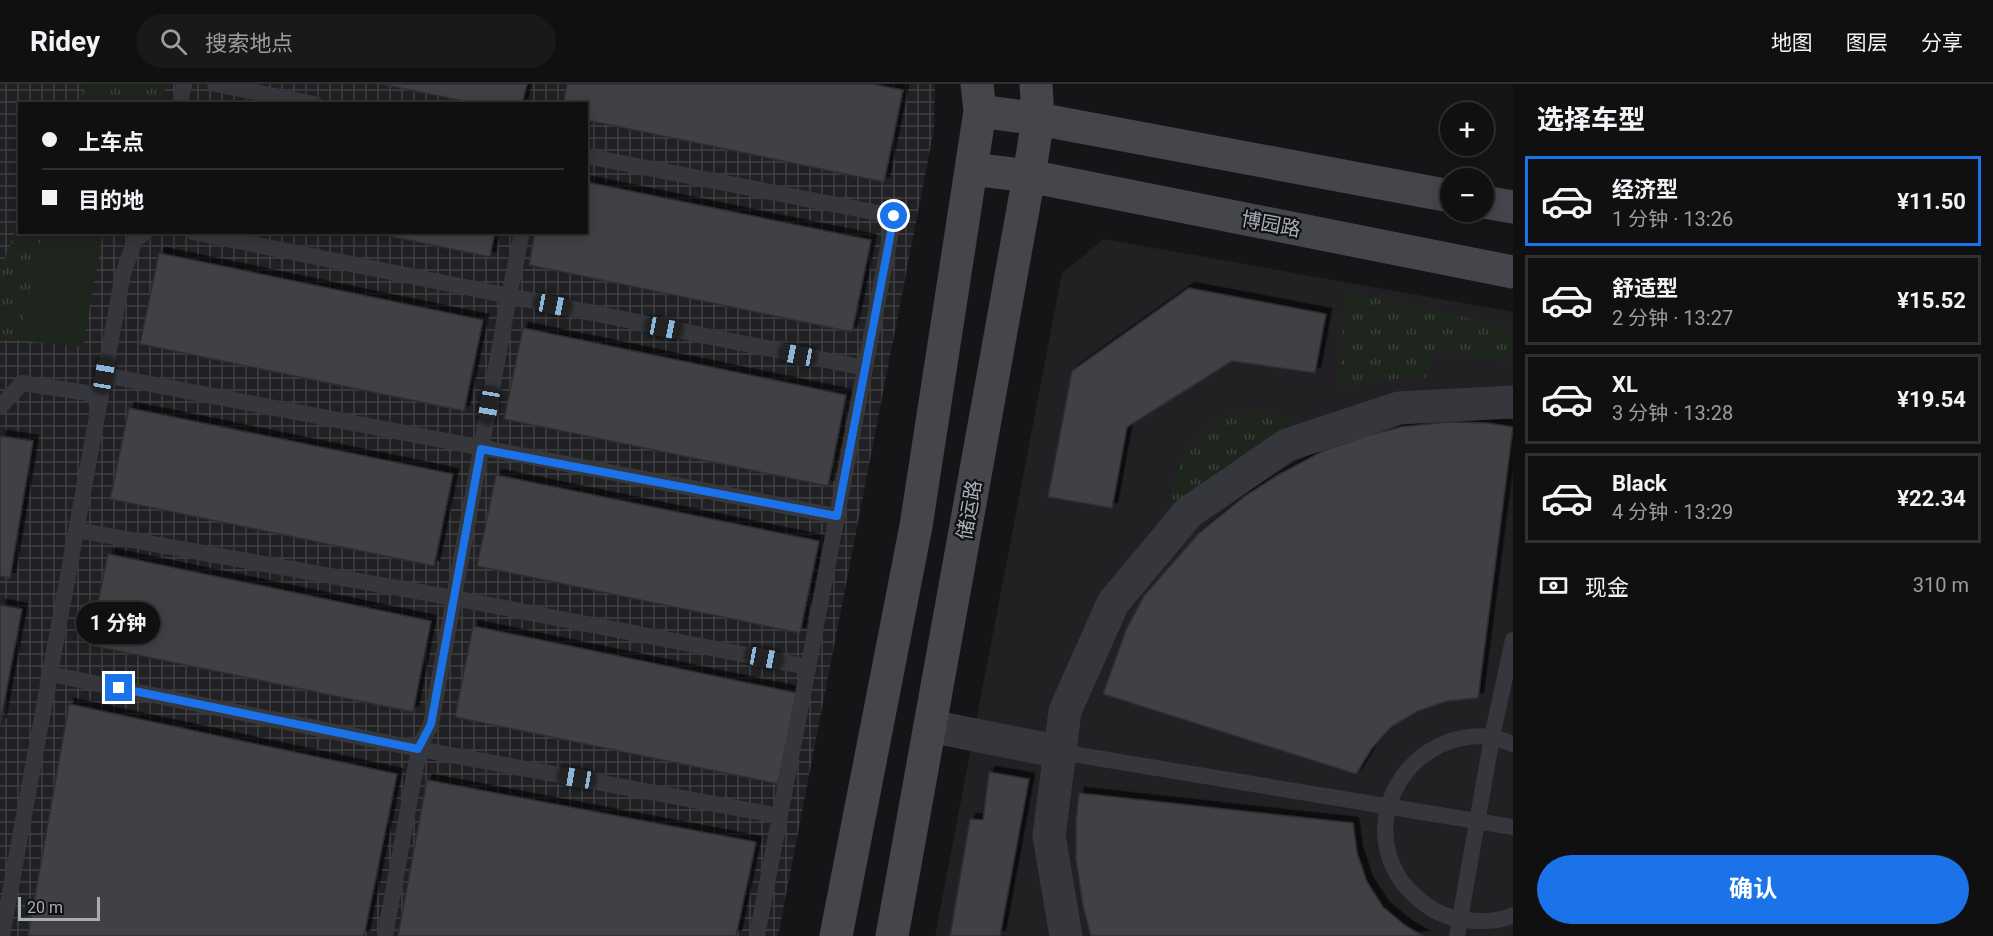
<!DOCTYPE html>
<html lang="zh">
<meta charset="utf-8">
<style>
:root{--surface:#101011;--page:#19191a;--text:#f1f3f6;--muted:#9c9d9f;--line:#303031;--accent:#1a73e8}
body{margin:0;font-family:Roboto,"Noto Sans SC",sans-serif;background:var(--page);color:var(--text);height:100vh;display:flex;flex-direction:column;font-size:22px;white-space:nowrap}
*{box-sizing:border-box;margin:0}
p{font-size:20px;color:var(--muted)}
.icon{flex:none;width:33px;height:33px;fill:none;stroke:currentColor;stroke-width:2;stroke-linecap:round;stroke-linejoin:round}
.map{position:relative;flex:1;overflow:hidden}
.drawer{display:flex;flex-direction:column;background:var(--surface);width:480px}
.drawer>*{flex:none}
.guide{position:absolute;left:18px;top:18px;width:570px;height:132px;border-radius:0px;box-shadow:0 3px 15px #0003,0 0 0 2px var(--line);display:grid;align-content:center;height:132px;padding:0 24px;background:var(--surface)}
.fabs{position:absolute;left:1440px;top:18px;display:grid;gap:12px}
.fabs a{display:grid;place-items:center;width:54px;height:54px;border-radius:50%;background:var(--surface);box-shadow:0 3px 15px #0003,0 0 0 2px var(--line);font-size:30px}
.scale{position:absolute;left:18px;bottom:15px;width:82px;box-sizing:border-box;padding-left:6px;border:3px solid #a6adb8;border-top:0;font-size:16px;line-height:21px;white-space:nowrap;color:#a6adb8;-webkit-text-stroke:4px #101012;paint-order:stroke}
.end{position:absolute;width:27px;height:27px;margin:-14px;border:8px solid #1a73e8;background:#fff;box-shadow:0 0 0 3px #fff}
.from{border-radius:50%}
.bubble{position:absolute;height:42px;border-radius:21px;background:var(--surface);box-shadow:0 3px 15px #0003,0 0 0 2px var(--line);font-size:20px;font-weight:700;line-height:42px;text-align:center}
.car{position:absolute;width:18px;height:36px;margin:-18px -9px;border-radius:8px;box-shadow:0 0 4px 2px #0007;background:linear-gradient(#222 24%,#8ab4d8 0 40%,#222 0 76%,#8ab4d8 0 86%,#222 0)}
.guide b{display:flex;align-items:center;gap:21px;height:57px;font-size:22px}
.guide b+b{border-top:2px solid var(--line)}
.guide i{width:15px;height:15px;background:var(--text)}
ul{padding:0;list-style:none}
li{display:flex;align-items:center;gap:18px;height:90px;margin:0 12px 9px;padding:0 12px;border:3px solid var(--line);border-radius:0px}
li div{flex:1}
li b{display:block;font-size:22px}
li em{font-style:normal;font-weight:700}
li.active{border-color:var(--accent)}
li>.icon{width:54px;height:54px;stroke-width:1.5}
h2{padding:0 24px;font-size:27px;line-height:72px}
.pay{display:flex;align-items:center;gap:15px;height:66px;padding:0 24px;font-size:22px}
.pay p{margin-inline-start:auto}
.cta{display:flex;gap:12px;margin-top:auto;padding:12px 24px}
.cta a{flex:1;height:69px;border-radius:36px;background:var(--accent);color:#fff;font-size:24px;font-weight:700;line-height:69px;text-align:center}
header{display:flex;align-items:center;gap:36px;box-sizing:border-box;height:84px;padding:0 30px;background:var(--surface);border-bottom:2px solid var(--line)}
header strong{font-size:28px}
nav{display:flex;gap:33px;margin-inline-start:auto;font-size:21px}
.search{width:420px;height:54px;background:var(--page);display:flex;align-items:center;gap:15px;box-sizing:border-box;padding:0 21px;border-radius:33px;color:var(--muted);font-size:22px}
main{display:flex;flex:1;min-height:0}
.map>svg:first-child{display:block}
.built{fill:#212124}
.industrial{fill:url(#industrial-grid);fill-rule:evenodd}
.grass{fill:url(#grass-tufts)}
.garden{fill:#1d251d}
.building{fill:#3f4044;stroke:#2f2f33;stroke-width:1.5;filter:url(#shadow)}
.lines{fill:none;stroke-linecap:round;stroke-linejoin:round}
.lane{stroke:#36373c;stroke-width:16}
.street{stroke:#36373c;stroke-width:33}
.secondary{stroke:#44464c;stroke-width:33}
.route{stroke:#1a73e8;stroke-width:8}
.labels{text-anchor:middle;dominant-baseline:central;stroke-width:4.5;stroke-linejoin:round;paint-order:stroke}
.street-label{font-size:20px;fill:#a6adb8;stroke:#101012}
</style>
<header>
<strong>Ridey</strong>
<div class="search"><svg class="icon" aria-label="search" viewBox="0 0 24 24"><circle cx="10" cy="10" r="6"/><path d="M15 15l6 6"/></svg>搜索地点</div>
<nav><a>地图</a><a>图层</a><a>分享</a></nav>
</header>
<main>
<div class="map">
<svg width="1513" height="852" viewBox="0 0 1513 852">
<defs>
<pattern id="industrial-grid" width="8" height="8" patternUnits="userSpaceOnUse" patternTransform="scale(1.5)"><rect width="8" height="8" fill="#212124"/><path d="M0 4h8M4 0v8" fill="none" stroke="#3e3f42"/></pattern>
<pattern id="grass-tufts" width="24" height="20" patternUnits="userSpaceOnUse" patternTransform="scale(1.5)"><rect width="24" height="20" fill="#1d251d"/><path d="M3 7l-1-3M5 7V3M7 7l1-3M15 17l-1-3M17 17v-4M19 17l1-3" fill="none" stroke="#3b423c"/></pattern>
<filter id="shadow"><feDropShadow dx="5.5" dy="-5.5" stdDeviation="0" flood-color="#0009"/></filter>
</defs>
<rect width="100%" height="100%" fill="#151517"/>
<path class="built" d="M1104,155L1513,228V852H935L1062,189Z"/>
<path class="industrial" d="M0,0H935L934,45L778,852H0ZM20,20H586V148H20Z"/>
<path class="grass" d="M87,0H166L162,19H77Z
M19,139L20,148L42,149L19,256H0V186Z
M1346,207L1513,244V259L1508,278L1433,266L1426,294L1393,295L1338,303Z
M1262,328L1295,335L1211,392L1169,425C1171,414 1172,403 1176,393C1184,369 1204,339 1229,331C1239,328 1252,329 1262,328Z"/>
<path class="garden" d="M42,149H103L83,263L19,256Z"/>
<path class="building" d="M382,0H527L522,20H477Z
M567,0H872L903,6L884,98L586,36V20H563Z
M586,98L871,156L852,248L529,181L535,148H586Z
M370,148H495L490,173Z
M159,169L483,236L464,327L140,260Z
M1189,204L1326,230L1315,289L1232,277L1127,343L1112,424L1048,413L1072,287Z
M523,244L846,311L828,402L504,335Z
M129,324L453,390L434,482L110,415Z
M1448,338L1487,339L1513,343L1478,614L1447,617L1418,627L1392,642L1372,664L1356,690L1103,610L1126,546L1144,512L1198,450L1245,412L1278,391L1323,367L1365,352L1401,343Z
M0,352L33,357L10,494L0,492Z
M496,391L819,457L800,549L477,482Z
M108,470L431,537L413,628L89,561Z
M0,521L22,525L0,640Z
M473,542L797,609L778,700L455,633Z
M69,620L397,690L364,852H28Z
M989,688L1029,695L1000,852H950L970,735L983,736Z
M427,696L756,758L736,852H398Z
M1079,709L1353,739L1357,769L1367,798L1383,823L1406,842L1423,852H1091L1083,822L1076,775V737Z"/>
<g class="lines">
<path class="lane" d="M215,0L315,20
M180,20L184,0
M586,72L894,132L757,852
M193,148L865,284
M104,291L837,432
M0,323L22,299L101,311
M76,446L454,514L808,583
M50,590L419,665L780,732
M1513,660C1506,658 1498,654 1491,653C1414,644 1357,729 1400,795C1403,800 1408,805 1412,809C1425,822 1441,832 1459,835C1477,838 1497,839 1513,831
M1060,668L1513,743
M2,852L123,190L135,156L146,148
M385,852L419,665L431,640L509,212L522,148
M1457,852L1492,653L1513,556"/>
<path class="street" d="M930,642L1060,668
M1066,852L1049,752L1065,627L1113,519L1189,428L1287,361L1399,324L1513,318"/>
<path class="secondary" d="M980,27L1038,35L1450,112
M971,85L1029,92L1513,188
M1484,118L1513,123
M836,852L916,442L980,27L977,0
M892,852L1029,92L1038,35L1036,0"/>
</g>
<g class="lines">
<path class="route" d="M119,604L418,665L431,640L481,365L837,432L894,132"/>
</g>
<g class="labels">
<g class="street-label">
<text transform="translate(1271 140) rotate(11)">博园路</text>
<text transform="translate(969 426) rotate(-80)">储运路</text>
</g>
</g>
</svg>
<div class="fabs">
<a>+</a>
<a>−</a>
</div>
<div class="scale">20 m</div>
<i class="end from" style="left:894px;top:132px"></i>
<i class="end" style="left:119px;top:604px"></i>
<div class="bubble" style="left:76px;top:518px;width:84px">1 分钟</div>
<i class="car" style="left:553px;top:221px;rotate:101deg"></i>
<i class="car" style="left:664px;top:244px;rotate:101deg"></i>
<i class="car" style="left:798px;top:271px;rotate:281deg"></i>
<i class="car" style="left:104px;top:291px;rotate:10deg"></i>
<i class="car" style="left:489px;top:321px;rotate:190deg"></i>
<i class="car" style="left:764px;top:574px;rotate:101deg"></i>
<i class="car" style="left:577px;top:694px;rotate:280deg"></i>
<div class="guide">
<b><i class="from"></i>上车点</b>
<b><i></i>目的地</b>
</div>
</div>
<section class="drawer">
<h2>选择车型</h2>
<ul>
<li class="active"><svg class="icon" aria-label="car" viewBox="0 0 24 24"><path d="M5 17H2v-5l4-1 3-4h7l3 4 3 1v5h-3M9 17h6M6 11h13"/><circle cx="7" cy="17" r="2"/><circle cx="17" cy="17" r="2"/></svg><div><b>经济型</b><p>1 分钟 · 13:26</p></div><em>¥11.50</em></li>
<li><svg class="icon" aria-label="car" viewBox="0 0 24 24"><path d="M5 17H2v-5l4-1 3-4h7l3 4 3 1v5h-3M9 17h6M6 11h13"/><circle cx="7" cy="17" r="2"/><circle cx="17" cy="17" r="2"/></svg><div><b>舒适型</b><p>2 分钟 · 13:27</p></div><em>¥15.52</em></li>
<li><svg class="icon" aria-label="car" viewBox="0 0 24 24"><path d="M5 17H2v-5l4-1 3-4h7l3 4 3 1v5h-3M9 17h6M6 11h13"/><circle cx="7" cy="17" r="2"/><circle cx="17" cy="17" r="2"/></svg><div><b>XL</b><p>3 分钟 · 13:28</p></div><em>¥19.54</em></li>
<li><svg class="icon" aria-label="car" viewBox="0 0 24 24"><path d="M5 17H2v-5l4-1 3-4h7l3 4 3 1v5h-3M9 17h6M6 11h13"/><circle cx="7" cy="17" r="2"/><circle cx="17" cy="17" r="2"/></svg><div><b>Black</b><p>4 分钟 · 13:29</p></div><em>¥22.34</em></li>
</ul>
<div class="pay"><svg class="icon" aria-label="cash" viewBox="0 0 24 24"><path d="M3 7h18v10H3z"/><circle cx="12" cy="12" r="2"/></svg>现金<p>310 m</p></div>
<div class="cta"><a>确认</a></div>
</section>
</main>
